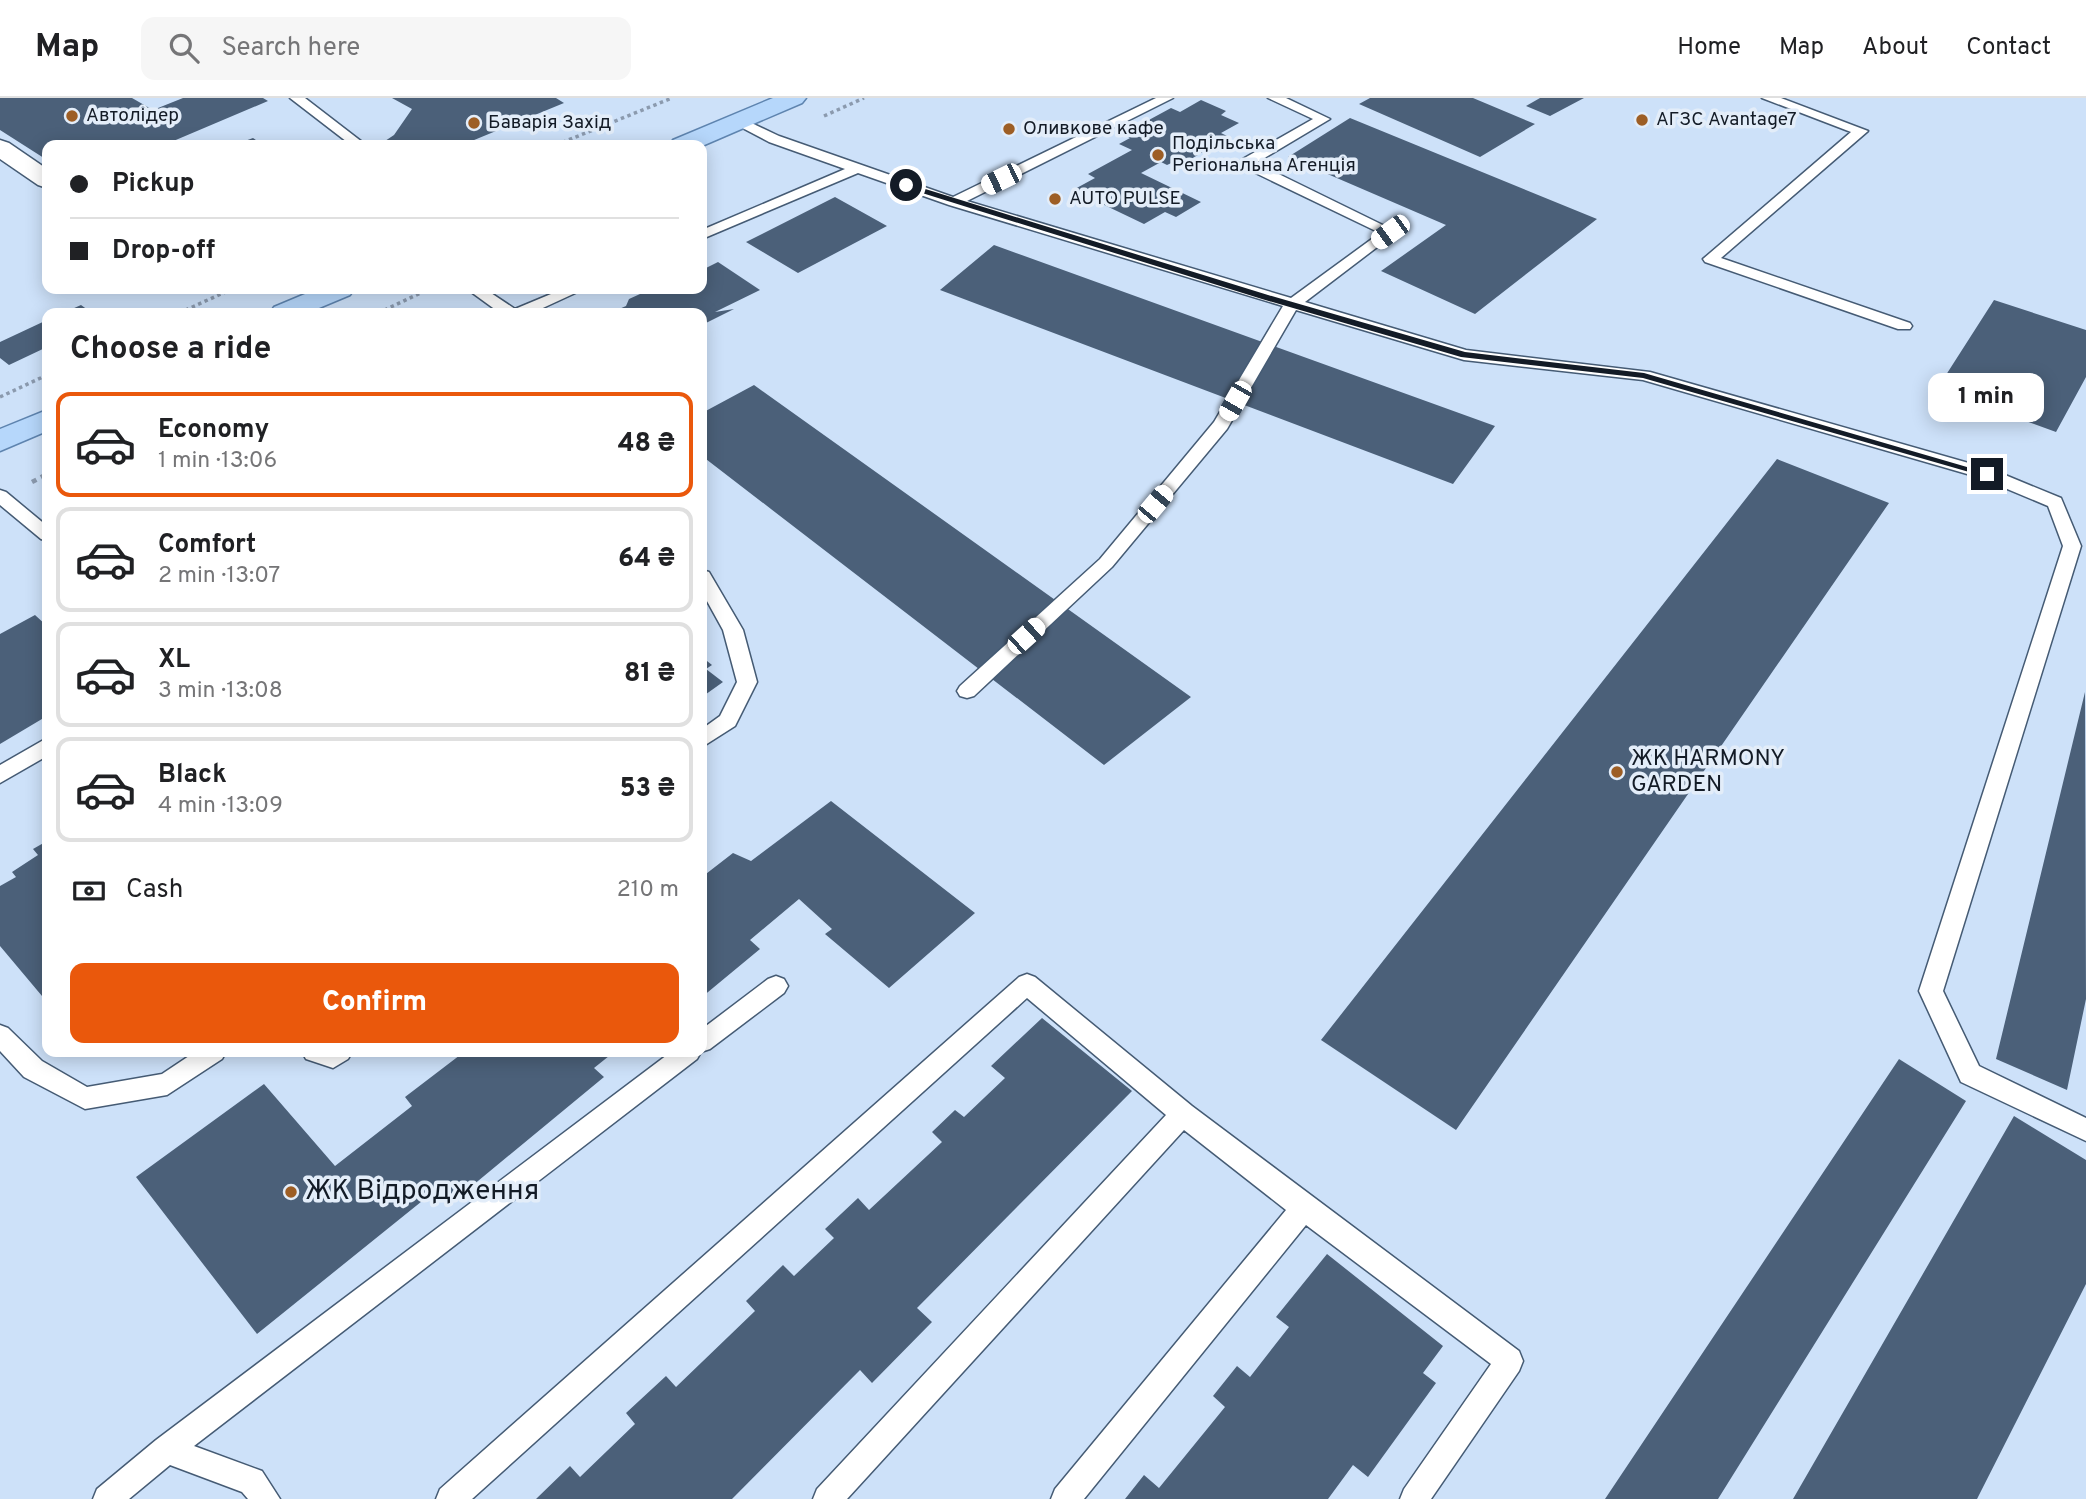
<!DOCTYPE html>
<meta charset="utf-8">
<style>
:root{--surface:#fff;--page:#f6f6f6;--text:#202124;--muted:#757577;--line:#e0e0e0;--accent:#ea580c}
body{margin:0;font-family:Overpass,sans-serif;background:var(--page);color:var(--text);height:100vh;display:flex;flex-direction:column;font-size:26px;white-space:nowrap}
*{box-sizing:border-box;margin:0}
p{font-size:23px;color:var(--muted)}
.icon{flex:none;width:38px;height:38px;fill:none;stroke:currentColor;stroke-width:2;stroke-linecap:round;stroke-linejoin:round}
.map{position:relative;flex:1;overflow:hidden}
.panel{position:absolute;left:42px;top:210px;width:665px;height:749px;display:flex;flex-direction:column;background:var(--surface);border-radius:14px;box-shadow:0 4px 18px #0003}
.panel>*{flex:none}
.guide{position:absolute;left:42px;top:42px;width:665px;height:154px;border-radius:14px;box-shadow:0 4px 18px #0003;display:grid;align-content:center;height:154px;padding:0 28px;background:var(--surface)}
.end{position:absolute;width:32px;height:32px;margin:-16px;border:9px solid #131b26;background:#fff;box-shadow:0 0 0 4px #fff}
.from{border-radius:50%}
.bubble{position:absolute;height:49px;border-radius:14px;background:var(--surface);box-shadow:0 4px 18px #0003;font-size:23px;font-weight:800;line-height:49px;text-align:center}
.car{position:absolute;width:21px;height:42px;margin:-21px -10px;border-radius:9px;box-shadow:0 0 5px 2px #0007;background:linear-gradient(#fff 24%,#345 0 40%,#fff 0 76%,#345 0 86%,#fff 0)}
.guide b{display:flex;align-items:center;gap:24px;height:66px;font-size:26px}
.guide b+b{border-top:2px solid var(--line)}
.guide i{width:18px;height:18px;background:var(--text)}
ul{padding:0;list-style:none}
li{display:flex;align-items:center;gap:21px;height:105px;margin:0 14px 10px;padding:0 14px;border:4px solid var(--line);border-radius:14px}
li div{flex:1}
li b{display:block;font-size:26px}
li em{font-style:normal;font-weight:800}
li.selected{border-color:var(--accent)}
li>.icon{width:63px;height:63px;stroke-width:1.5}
h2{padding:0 28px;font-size:32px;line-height:84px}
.pay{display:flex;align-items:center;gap:18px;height:77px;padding:0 28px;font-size:26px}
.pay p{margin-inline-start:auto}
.cta{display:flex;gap:14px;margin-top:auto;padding:14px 28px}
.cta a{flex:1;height:80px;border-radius:14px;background:var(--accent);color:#fff;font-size:28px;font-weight:800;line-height:80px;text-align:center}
header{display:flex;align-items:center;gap:42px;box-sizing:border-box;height:98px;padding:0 35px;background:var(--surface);border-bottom:2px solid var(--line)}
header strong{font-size:33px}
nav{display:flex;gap:38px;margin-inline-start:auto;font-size:24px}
.search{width:490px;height:63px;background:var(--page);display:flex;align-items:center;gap:18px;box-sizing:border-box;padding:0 24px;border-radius:14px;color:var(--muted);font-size:26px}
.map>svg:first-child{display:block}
.building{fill:#4b6079}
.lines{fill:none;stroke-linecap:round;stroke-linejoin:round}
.lane-casing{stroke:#455b74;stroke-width:3}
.street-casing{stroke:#455b74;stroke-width:3}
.primary-casing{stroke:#5e84af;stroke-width:3}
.path-far1{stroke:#8b9aae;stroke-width:3.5;stroke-dasharray:3.5 3.5;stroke-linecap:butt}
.path{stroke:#8b9aae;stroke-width:4.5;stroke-dasharray:5 5;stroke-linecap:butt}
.lane{fill:#fff;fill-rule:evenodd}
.street{fill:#fff;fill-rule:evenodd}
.primary{fill:#b6d7fb;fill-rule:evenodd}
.route{fill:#131b26}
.poi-dot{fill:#9d5e25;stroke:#e3edf9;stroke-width:2.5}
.labels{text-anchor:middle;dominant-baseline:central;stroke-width:7;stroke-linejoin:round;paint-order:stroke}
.far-poi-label{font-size:19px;fill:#131b26;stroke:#e3edf9;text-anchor:start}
.poi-label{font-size:23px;fill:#131b26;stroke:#e3edf9;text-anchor:start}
.near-poi-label{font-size:28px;fill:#131b26;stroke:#e3edf9;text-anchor:start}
</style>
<header>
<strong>Map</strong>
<div class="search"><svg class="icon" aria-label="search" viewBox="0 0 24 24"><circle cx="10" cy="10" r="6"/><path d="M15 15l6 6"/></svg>Search here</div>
<nav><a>Home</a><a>Map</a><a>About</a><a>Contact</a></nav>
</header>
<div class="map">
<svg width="2086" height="1401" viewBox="0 0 2086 1401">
<rect width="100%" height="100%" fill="#cde1f9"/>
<path class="building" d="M0,0H132L153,12L183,0H263L268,3L164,47H47V62L0,32Z
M392,0H556L564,5L462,47H379L394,37L412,11Z
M1370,0H1473L1535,26L1480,59L1359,6Z
M1540,0H1584L1550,18L1526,8Z
M1201,2L1226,13L1221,17L1239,25L1221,35L1229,39L1184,65L1178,62L1167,67L1161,64L1141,75L1201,104L1176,119L1165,114L1144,126L1073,92L1095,80L1088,76L1132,52L1119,46L1130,40L1123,36L1171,10L1180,14Z
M1350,20L1597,121L1475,216L1381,173L1446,127L1288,59Z
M253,40L264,47H234Z
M835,99L887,128L798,175L746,144Z
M994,147L1495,328L1453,386L940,192Z
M718,164L760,192L715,214L734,211L702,227V215H610L626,208L629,201L651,191H702V172Z
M1994,202L2086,232V279L2056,334L1937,291Z
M81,207L92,215H63Z
M47,222V249L9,267L0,260V244Z
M754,287L1191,599L1104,667L702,358V315Z
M1777,361L1889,405L1456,1032L1321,942Z
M35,517L47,528V618L0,646V536Z
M702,559L712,567L706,571L723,584L702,599Z
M2085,594L2086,901L2067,992L1996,961Z
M831,703L975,815L889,890L825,836L832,831L799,801L750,842L760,851L702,899V779L733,755L751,763Z
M47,743V894L42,898L0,848V788L16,779L12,774L38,757L33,751Z
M1042,920L1132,993L917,1210L932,1224L872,1285L860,1272L732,1401H536L570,1368L580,1379L635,1326L626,1315L666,1278L676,1289L755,1213L746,1203L783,1167L794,1178L834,1140L825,1131L858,1100L869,1112L942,1044L932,1034L955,1012L964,1019L1005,980L991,968Z
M464,954H614L594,970L604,979L455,1102L442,1087L257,1236L136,1079L264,986L335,1068L412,1008L405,999Z
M1899,961L1966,1003L1718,1401H1605Z
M2014,1018L2086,1062V1186L1977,1401H1793Z
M1327,1156L1443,1248L1423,1275L1436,1285L1368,1379L1353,1367L1328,1401H1125L1144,1377L1159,1390L1225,1309L1213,1298L1237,1268L1250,1279L1289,1229L1276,1219Z"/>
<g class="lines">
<defs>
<path id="lane" d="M290,0H305L366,47H351Z
M1156,0H1173L967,103L1291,200L1380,135L1241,68V62L1313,21L1268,0H1286L1330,21L1256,65L1397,134L1305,204L1466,252L1650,274L1993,372L2061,400L2081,448L1943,893L1979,968L2086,1020V1043L1961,984L1919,893L2063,448L2048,408L1981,380L1643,282L1464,262L1296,212L1227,331L1112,469L974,598L967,600L960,598L957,593L960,588L1100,461L1214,324L1283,208L949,107L858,75L702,141V132L845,71L769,44L731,24L738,20L743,21L779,38L953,99Z
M1762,0H1781L1868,33L1721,160L1910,225L1912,228L1910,231H1898L1705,164L1703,161L1851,34Z
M467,191H485L515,211L563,191H584L532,215H500Z
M0,392L6,394L47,428V443L41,441L0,407Z
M702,472L709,474L743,532L757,584L735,628L702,649V631L720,618L737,584L723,532L702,494Z
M47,640V658L0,685V667Z
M1027,876L1035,879L1192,1008L1519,1253L1523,1263L1519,1273L1431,1401H1400L1404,1391L1491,1266L1306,1127L1084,1401H1051L1055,1391L1286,1112L1184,1032L847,1401H813L817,1391L1166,1017L1027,900L472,1401H436L440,1391L1019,879Z
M776,878L784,881L788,888L784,895L710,951L701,954L697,961L194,1348L262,1373L280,1401H248L242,1394L170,1367L129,1401H93L97,1391L156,1342L671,954H702V931L768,881Z
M0,927L8,930L42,963L87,989L162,976L195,954H226L222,961L167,997L85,1011L24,979L0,953Z
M302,954H352L348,961L333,970L306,961Z"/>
<path id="street" d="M0,42L9,45L47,71V90L38,87L0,61Z"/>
<path id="primary" d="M773,0H806L802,5L702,48L670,47L673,42Z
M317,191H354L350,197L307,215H270L274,209Z
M47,312V333L0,353V331Z"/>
</defs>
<use href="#lane" class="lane-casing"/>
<use href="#street" class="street-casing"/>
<use href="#primary" class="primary-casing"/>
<path class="path-far1" d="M824,18L864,0
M556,47L672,0
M179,215L232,191
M378,215L429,191
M0,299L47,277"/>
<path class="path" d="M32,384L47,376"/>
<use href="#lane" class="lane"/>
<use href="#street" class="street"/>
<use href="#primary" class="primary"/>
</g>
<path class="route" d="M906,85L1268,197L1465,254L1644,275L1991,376L1983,378L1643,280L1461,259L1262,201L903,89Z"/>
<g class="poi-dot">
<circle cx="72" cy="18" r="7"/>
<circle cx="1642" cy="22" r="7"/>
<circle cx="474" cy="25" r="7"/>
<circle cx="1009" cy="31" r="7"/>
<circle cx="1158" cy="57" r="7"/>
<circle cx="1055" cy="101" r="7"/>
<circle cx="1617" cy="674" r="7"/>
<circle cx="291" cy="1094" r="7"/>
</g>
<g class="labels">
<g class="far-poi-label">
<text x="86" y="18">Автолідер</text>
<text x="1656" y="22">АГЗС Avantage7</text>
<text x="488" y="25">Баварія Захід</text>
<text x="1023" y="31">Оливкове кафе</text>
<text x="1172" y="46">Подільська<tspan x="1172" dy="22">Регіональна Агенція</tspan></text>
<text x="1069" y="101">AUTO PULSE</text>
</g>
<g class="poi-label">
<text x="1631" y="661">ЖК HARMONY<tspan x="1631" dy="26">GARDEN</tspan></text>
</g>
<g class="near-poi-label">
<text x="305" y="1094">ЖК Відродження</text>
</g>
</g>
</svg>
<i class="end from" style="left:906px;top:87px"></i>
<i class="end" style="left:1987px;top:376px"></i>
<div class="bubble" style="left:1928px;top:275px;width:116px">1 min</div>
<i class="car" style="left:1001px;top:81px;rotate:244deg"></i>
<i class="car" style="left:1390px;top:134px;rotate:234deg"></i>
<i class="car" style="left:1235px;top:303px;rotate:210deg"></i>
<i class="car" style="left:1155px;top:406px;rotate:40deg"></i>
<i class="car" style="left:1026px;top:538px;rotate:48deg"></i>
<div class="guide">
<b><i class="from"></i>Pickup</b>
<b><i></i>Drop-off</b>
</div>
<section class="panel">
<h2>Choose a ride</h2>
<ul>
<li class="selected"><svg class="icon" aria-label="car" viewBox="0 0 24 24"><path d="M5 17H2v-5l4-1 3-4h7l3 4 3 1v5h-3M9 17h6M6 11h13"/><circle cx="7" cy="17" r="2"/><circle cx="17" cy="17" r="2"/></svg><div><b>Economy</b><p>1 min · 13:06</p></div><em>48 ₴</em></li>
<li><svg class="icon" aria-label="car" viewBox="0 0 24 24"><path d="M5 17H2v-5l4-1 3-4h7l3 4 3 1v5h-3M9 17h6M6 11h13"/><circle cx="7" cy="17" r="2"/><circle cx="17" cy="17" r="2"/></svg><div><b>Comfort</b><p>2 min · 13:07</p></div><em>64 ₴</em></li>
<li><svg class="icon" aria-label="car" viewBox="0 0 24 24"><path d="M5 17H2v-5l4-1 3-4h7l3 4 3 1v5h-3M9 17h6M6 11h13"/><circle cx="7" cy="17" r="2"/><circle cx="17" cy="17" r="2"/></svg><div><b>XL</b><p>3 min · 13:08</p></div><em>81 ₴</em></li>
<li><svg class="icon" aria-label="car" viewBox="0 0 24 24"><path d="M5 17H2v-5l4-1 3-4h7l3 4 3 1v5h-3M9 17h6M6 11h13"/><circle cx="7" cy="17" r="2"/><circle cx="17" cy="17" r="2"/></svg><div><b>Black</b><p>4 min · 13:09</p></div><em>53 ₴</em></li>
</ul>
<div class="pay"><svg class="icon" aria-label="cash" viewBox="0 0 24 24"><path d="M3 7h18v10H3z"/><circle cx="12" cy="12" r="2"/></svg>Cash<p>210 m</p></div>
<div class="cta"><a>Confirm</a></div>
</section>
</div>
